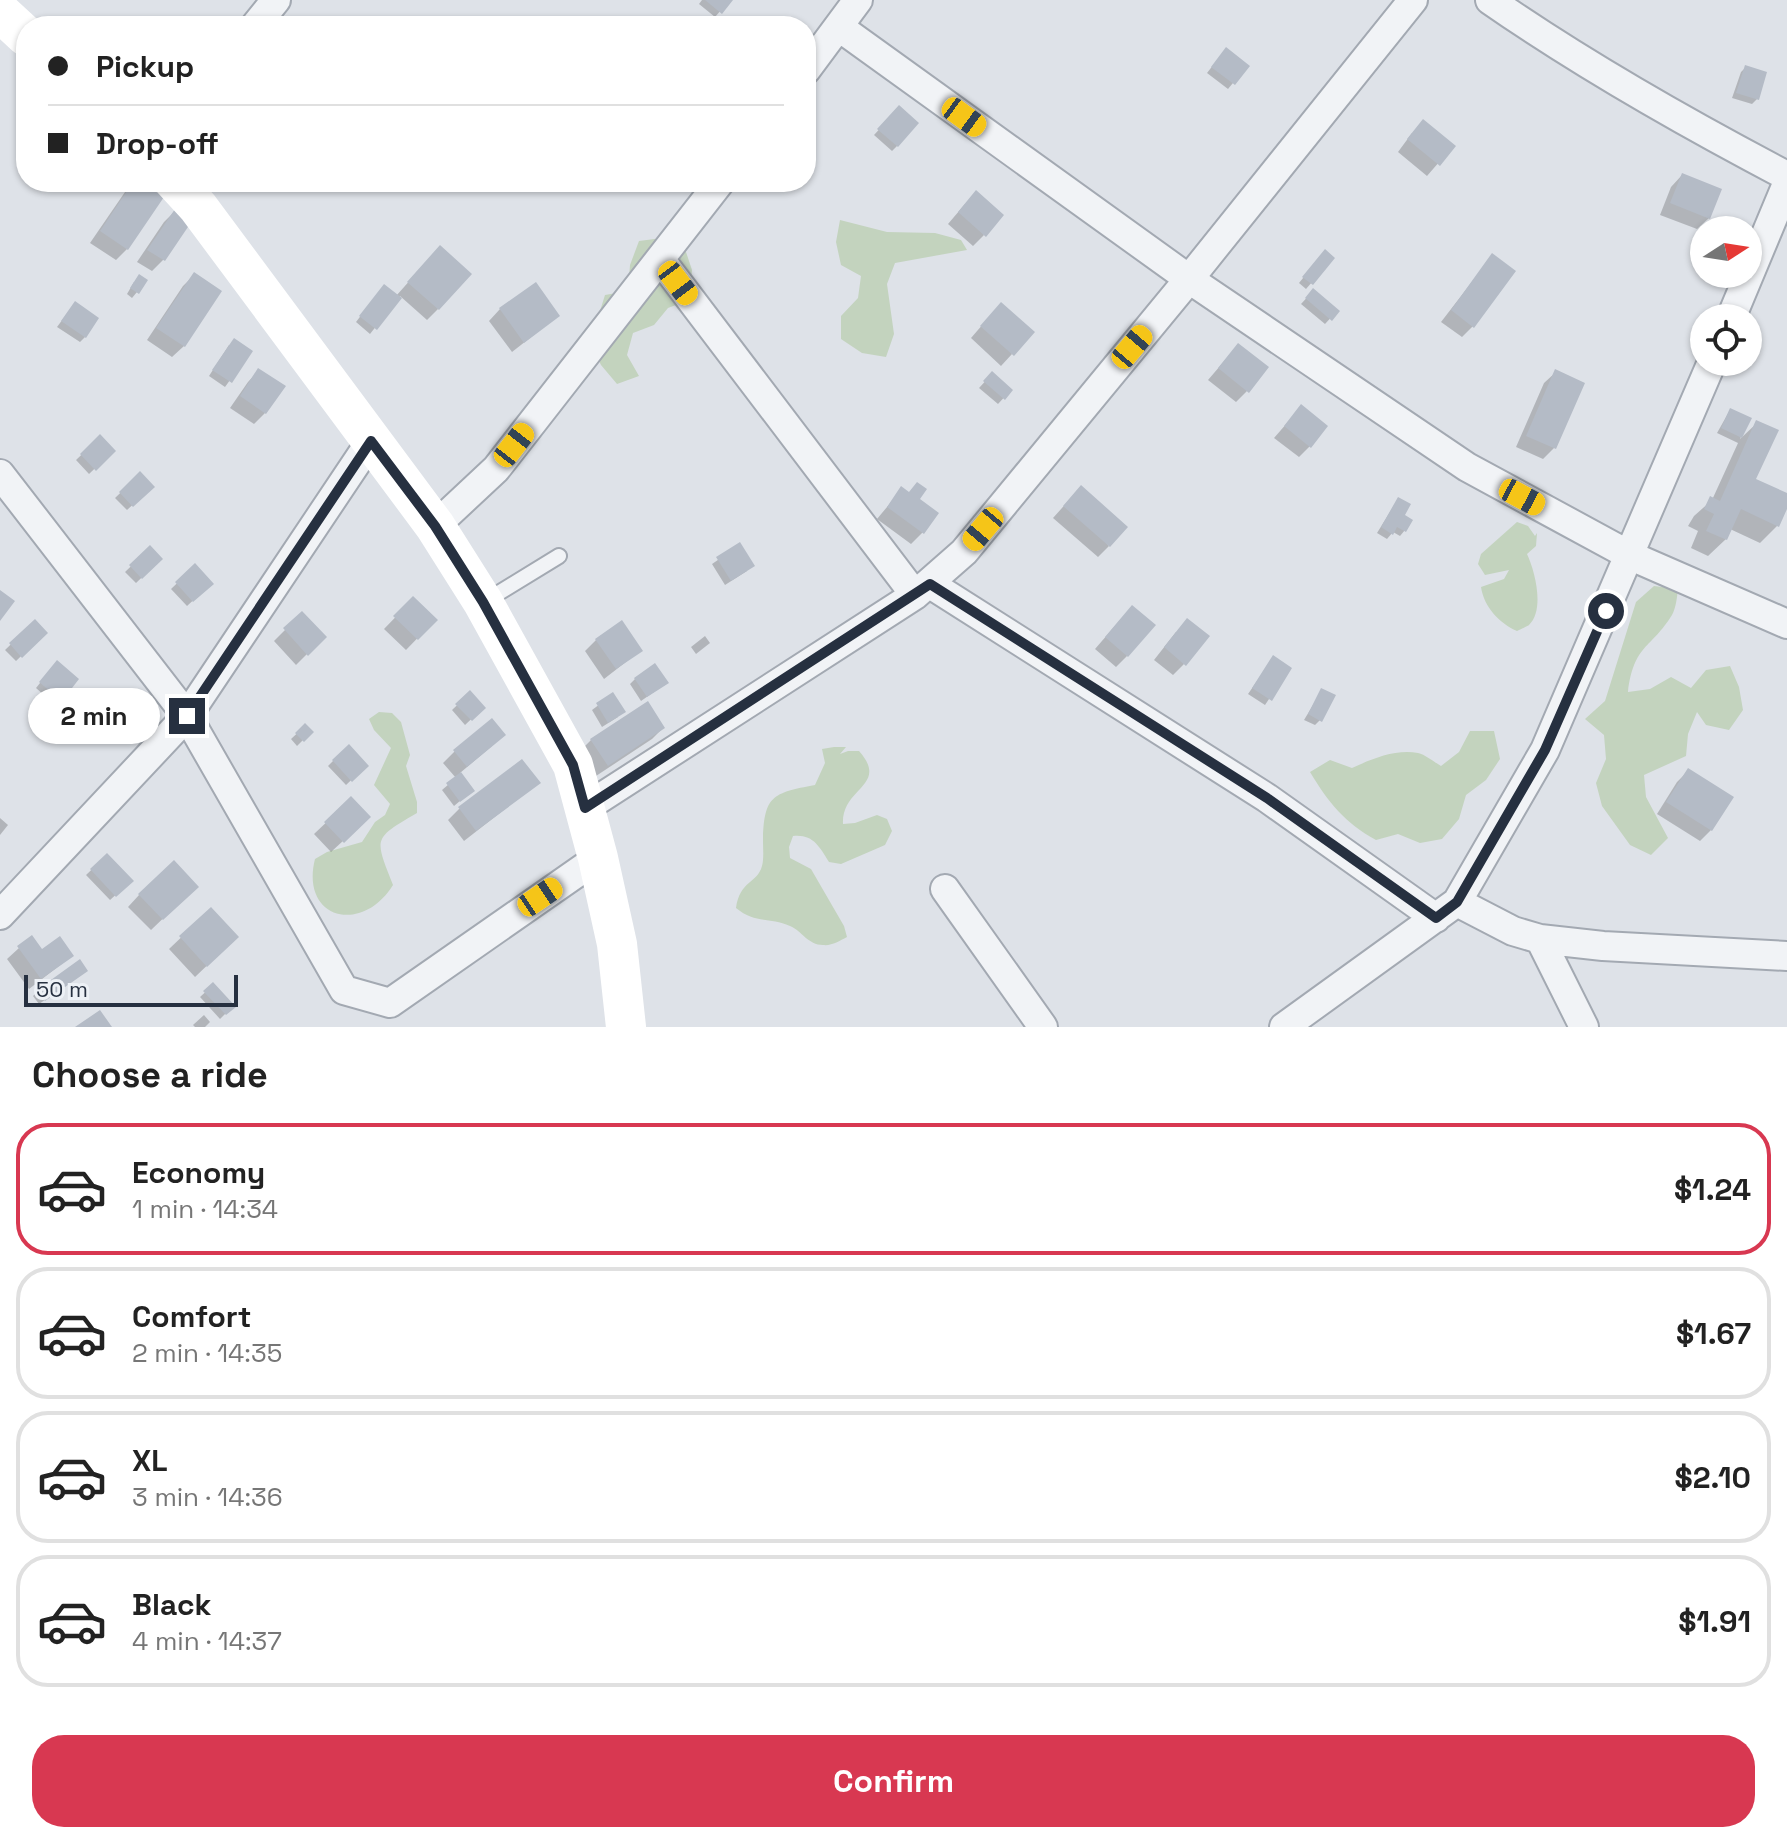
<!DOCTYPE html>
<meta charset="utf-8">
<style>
:root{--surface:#fff;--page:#f2f2f2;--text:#222;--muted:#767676;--line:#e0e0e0;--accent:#d83851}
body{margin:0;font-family:"Space Grotesk",sans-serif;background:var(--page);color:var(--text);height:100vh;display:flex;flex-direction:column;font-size:30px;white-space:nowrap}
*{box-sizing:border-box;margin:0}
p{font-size:26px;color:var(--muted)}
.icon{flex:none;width:44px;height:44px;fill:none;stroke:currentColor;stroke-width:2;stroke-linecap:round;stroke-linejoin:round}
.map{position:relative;height:1027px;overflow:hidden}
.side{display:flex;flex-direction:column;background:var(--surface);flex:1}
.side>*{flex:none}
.banner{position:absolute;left:16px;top:16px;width:800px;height:176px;border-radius:32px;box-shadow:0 2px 6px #0004;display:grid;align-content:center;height:176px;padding:0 32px;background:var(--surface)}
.needle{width:52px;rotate:78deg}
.buttons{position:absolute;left:1690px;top:216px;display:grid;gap:16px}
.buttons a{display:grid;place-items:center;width:72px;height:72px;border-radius:50%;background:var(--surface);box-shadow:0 2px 6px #0004;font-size:40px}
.scale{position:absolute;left:24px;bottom:20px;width:214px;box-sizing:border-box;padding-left:8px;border:4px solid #263040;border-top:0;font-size:22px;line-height:28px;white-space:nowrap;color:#263040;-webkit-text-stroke:6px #edf1f6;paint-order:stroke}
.end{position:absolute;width:36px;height:36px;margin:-18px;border:10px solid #263040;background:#fff;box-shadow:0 0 0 4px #fff}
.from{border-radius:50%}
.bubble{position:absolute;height:56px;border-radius:28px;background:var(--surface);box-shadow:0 2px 6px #0004;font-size:26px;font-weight:600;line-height:56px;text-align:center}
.car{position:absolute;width:24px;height:48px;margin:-24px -12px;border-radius:10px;box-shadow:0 0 6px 2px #0007;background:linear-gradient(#f5c518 24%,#345 0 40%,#f5c518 0 76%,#345 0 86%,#f5c518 0)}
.banner b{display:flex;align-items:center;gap:28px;height:76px;font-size:30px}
.banner b+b{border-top:2px solid var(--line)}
.banner i{width:20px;height:20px;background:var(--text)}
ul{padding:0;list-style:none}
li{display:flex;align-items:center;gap:24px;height:132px;margin:0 16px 12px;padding:0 16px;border:4px solid var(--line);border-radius:32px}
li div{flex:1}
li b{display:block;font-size:30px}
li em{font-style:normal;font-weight:600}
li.selected{border-color:var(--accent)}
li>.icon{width:72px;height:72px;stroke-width:1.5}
h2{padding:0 32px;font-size:36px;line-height:96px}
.action{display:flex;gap:16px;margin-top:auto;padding:16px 32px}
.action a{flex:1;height:92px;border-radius:32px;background:var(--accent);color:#fff;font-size:32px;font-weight:600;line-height:92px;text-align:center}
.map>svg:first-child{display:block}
.green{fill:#c3d3be}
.shadow{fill:#0003}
.building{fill:#b4bbc6}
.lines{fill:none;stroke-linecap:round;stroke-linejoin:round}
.lane-casing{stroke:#a3a9b2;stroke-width:18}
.street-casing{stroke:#a3a9b2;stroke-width:32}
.lane{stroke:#f1f3f6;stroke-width:14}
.street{stroke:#f1f3f6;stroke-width:28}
.secondary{stroke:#fff;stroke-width:40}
.route{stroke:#263040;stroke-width:10}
</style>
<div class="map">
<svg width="1787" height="1027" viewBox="0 0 1787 1027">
<rect width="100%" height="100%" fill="#dee2e8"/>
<path class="green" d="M840,220L887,232L935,233L961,240L967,250L895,263L887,284L894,334L886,357L862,353L841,339V316L858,298L861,276L841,265L836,242Z
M662,238L685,249L692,270L689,300L668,308L654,325L633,333L627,355L639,376L617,384L601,365L590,343L605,295L628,291L630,265L639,241Z
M1517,522L1528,526L1535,536L1537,533L1536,546L1527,554C1535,571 1545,610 1529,625C1528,626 1519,630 1517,631C1499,623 1484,607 1481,587L1504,579L1509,570L1485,575L1478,564L1481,554Z
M1654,586L1678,589C1677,597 1676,608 1672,615C1651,649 1634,644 1628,692L1650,689L1671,677L1691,688L1706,670L1730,666L1739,687L1743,710L1729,730L1706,725L1697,712L1688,734L1686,756L1644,775L1646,797L1668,838L1651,855L1630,845L1602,806L1596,783L1606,759L1604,735L1585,719L1605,701L1636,602Z
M379,712L392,713L401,722L410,755L406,766L417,802V813C373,839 374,837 393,885C361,936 300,918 315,859L327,852L362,842L375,822L385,815L390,804L374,785L391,748L374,730L369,719Z
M1470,731H1494L1500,759L1486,780L1466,795L1459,819L1442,839L1420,843L1398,834L1376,840C1345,823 1328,802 1310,772L1330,760L1352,768C1372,759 1395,749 1418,753C1426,755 1434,762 1441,766L1459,752Z
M834,747H846L840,754L848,751H859C890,786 841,787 843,824L855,823L877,815L887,819L892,831L885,845L841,864L829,862C819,846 813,834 793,836L789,847L790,858L811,869L844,926L847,937C839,941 832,946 823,945C808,945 802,931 790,926C770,917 755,924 736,908C740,880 757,884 762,866C764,859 763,848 763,841C764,796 772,793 815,785L825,763L822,749Z"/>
<path class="shadow" d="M702,0H730L715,17L699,4Z
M1221,55L1247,66L1228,89L1207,73Z
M1746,67L1757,99L1752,104L1732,98L1741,72Z
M899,108L897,146L892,151L874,135Z
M1412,133L1453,146L1427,176L1398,152Z
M1682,175L1709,218L1697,229L1660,215L1671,187Z
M135,182H138L127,249L116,260L90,243L125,192Z
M965,204L984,235L973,246L948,224Z
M175,211L189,221L163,260L152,271L137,262L164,222Z
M1492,256L1473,326L1462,337L1441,322Z
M1320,257L1333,258L1306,289L1299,283Z
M429,259L438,309L427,320L400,296L370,334L356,322L379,292L396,296Z
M194,275L184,346L172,357L147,340L183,286Z
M134,282L137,292L132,298L127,294Z
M1313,291L1337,311L1325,324L1301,304Z
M75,303L85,337L80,342L57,327Z
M500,309L558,316L512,352L489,321Z
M990,316L1012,354L1001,366L971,338Z
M229,345L251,351L225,387L209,376Z
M1238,345L1247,391L1236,402L1208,380Z
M259,370L265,413L254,424L230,408L248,382Z
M1556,372L1554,448L1543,459L1516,447L1544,383Z
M992,374L1011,390L998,404L979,388Z
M1301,407L1310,446L1299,457L1274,438Z
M1730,410L1749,419L1740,439L1757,423L1754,480L1787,495V505L1777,526L1760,543L1730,529L1726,539L1708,556L1691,548L1698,531L1688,526L1694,516L1712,500L1738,443L1717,433Z
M100,437L113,451L89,474L76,460Z
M140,474L152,487L127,510L115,498Z
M902,489L917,500L923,532L911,544L877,519Z
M1070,499L1109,546L1098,557L1053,518Z
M1398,499L1405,530L1400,536L1393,532L1387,539L1377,533Z
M740,545L747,571L725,585L712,564Z
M150,548L161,559L136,583L125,572Z
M195,566L211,584L187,606L171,589Z
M413,599L435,620L406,650L384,629Z
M302,613L324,637L296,665L274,641Z
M1121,619L1127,656L1116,667L1095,649Z
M34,622L45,633L16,661L5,650Z
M1176,632L1184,664L1173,675L1154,660Z
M705,636L710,643L696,654L691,647Z
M596,640L640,651L604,679L585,651Z
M1273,658L1289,669L1265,705L1248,694Z
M52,668L76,679L55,705L36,688Z
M635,679L661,687L641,701L630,684Z
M1322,690L1320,720L1315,725L1304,720Z
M470,693L483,708L465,725L452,710Z
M612,695L618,717L602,727L592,710Z
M81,703L90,721L85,726L72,715Z
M305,726L311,732L297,746L291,739Z
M663,728L652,739L596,776L580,751L591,740Z
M348,746L366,766L346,785L328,766Z
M492,746L460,773L473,790L454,806L442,790L456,778L443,763L455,751Z
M1689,770L1711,830L1700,841L1657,814L1677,782Z
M538,783L464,841L448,820L459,809Z
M351,799L369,817L331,852L314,834Z
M0,818L8,825L0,835Z
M107,855L131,881L110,900L86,875Z
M196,887L151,930L128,907L139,895Z
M211,909L237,937L195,977L169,949Z
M19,948L41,952L72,956L29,989L7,959Z
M81,975L39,1004L33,996L38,991Z
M213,985L233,1006L220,1019L200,997Z
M204,1015L210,1022L205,1027H195L193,1025Z"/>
<path class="building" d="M705,0H733L722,14Z
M1226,47L1250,66L1235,85L1211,67Z
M1745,65L1767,72L1759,100L1736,93Z
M899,105L919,123L898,147L877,129Z
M1423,119L1456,146L1440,166L1407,139Z
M1682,173L1722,189L1710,219L1670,203Z
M133,182H141L164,197L128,250L100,231Z
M976,190L1004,215L986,237L958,212Z
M175,209L192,221L165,261L147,250Z
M440,245L472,274L439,310L407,282Z
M1325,249L1335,258L1313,285L1302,277Z
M1492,253L1516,271L1474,328L1451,310Z
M194,272L222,291L185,347L156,328Z
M139,274L148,280L139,294L130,288Z
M536,282L560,316L524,343L499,308Z
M384,284L402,298L377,330L359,316Z
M1313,288L1340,311L1332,321L1305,298Z
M75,301L99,318L86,338L61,321Z
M1001,302L1035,332L1014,356L980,326Z
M234,338L253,351L232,383L212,370Z
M1238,343L1269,367L1249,393L1218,368Z
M258,368L286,386L266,414L240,396Z
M1555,369L1585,383L1556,449L1526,436Z
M992,371L1013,390L1005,400L983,381Z
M1301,404L1328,426L1311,448L1284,426Z
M1730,408L1752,418L1742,438L1721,428Z
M1756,420L1779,430L1756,479L1787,493V509L1779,527L1741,509L1727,540L1706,531L1714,514L1704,509L1710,496L1720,501Z
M100,434L116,451L96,471L80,454Z
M140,471L155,487L133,507L119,492Z
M917,482L927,489L920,499L939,513L924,534L887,507L901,486L909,492Z
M1081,485L1128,527L1110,547L1063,506Z
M1398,497L1411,504L1405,515L1413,520L1406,532L1397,527L1393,535L1381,527Z
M740,542L755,566L731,581L716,557Z
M150,545L163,559L142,579L129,565Z
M195,563L214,584L193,602L175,582Z
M0,590L15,601L0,621Z
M413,596L438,620L418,640L393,616Z
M1132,605L1156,625L1128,657L1105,637Z
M302,611L327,637L308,656L283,628Z
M1187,618L1210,636L1186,666L1164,647Z
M35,619L48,633L22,658L9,643Z
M622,620L643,651L616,669L595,639Z
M1273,655L1292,668L1272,701L1252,688Z
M57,660L79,679L62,701L39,682Z
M655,663L669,683L647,697L634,678Z
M1321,688L1336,695L1322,722L1308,714Z
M470,690L486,708L472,721L455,704Z
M613,692L626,712L608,723L596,703Z
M86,695L103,709L92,723L75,708Z
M648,701L665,728L608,766L590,739Z
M492,718L506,735L467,767L453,750Z
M305,723L314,732L304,742L295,733Z
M349,744L369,766L352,782L332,760Z
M522,759L541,783L476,831L458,807Z
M1688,768L1734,797L1712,831L1666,802Z
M461,772L475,791L460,802L446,783Z
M351,796L371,817L344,843L324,822Z
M107,853L134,881L116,897L90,869Z
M174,860L199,887L163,920L138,894Z
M211,907L239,937L207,967L179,936Z
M32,935L42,949L60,936L74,956L41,979L17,946Z
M80,959L88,971L45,1001L37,990Z
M213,982L236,1007L226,1015L203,991Z
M100,1010L112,1027H75Z"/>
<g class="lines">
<defs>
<path id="lane" d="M484,602L559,556"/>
<path id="street" d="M1490,0C1585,66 1684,122 1787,176
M255,26L276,0
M839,27L1189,279L1467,467L1631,556L1787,624
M806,70L858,0
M660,259L915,595
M1731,318L1787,184
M0,474L187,716L344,990L390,1003L598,858
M435,526L496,469L720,182
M930,584L1267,798L1436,918
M585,808L915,595L964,552L1189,279L1413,0
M945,889L1043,1027
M1457,902L1513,931L1540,939L1603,946L1787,956
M0,915L187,716L371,441
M1540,939L1584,1027
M1284,1027L1457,902L1545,750L1712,362"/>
</defs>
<use href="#lane" class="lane-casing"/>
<use href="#street" class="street-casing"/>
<use href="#lane" class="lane"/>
<use href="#street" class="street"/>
<path class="secondary" d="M0,12L26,36
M175,182L198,207L435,526L483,602L573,765L598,858L617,944L626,1027"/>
</g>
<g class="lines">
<path class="route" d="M187,716L371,441L435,526L483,602L573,765L585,808L930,584L1267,798L1436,918L1457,902L1545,750L1606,611"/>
</g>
</svg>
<div class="buttons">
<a><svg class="needle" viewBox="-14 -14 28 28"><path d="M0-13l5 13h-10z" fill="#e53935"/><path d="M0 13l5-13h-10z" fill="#767676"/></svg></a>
<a><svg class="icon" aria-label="locate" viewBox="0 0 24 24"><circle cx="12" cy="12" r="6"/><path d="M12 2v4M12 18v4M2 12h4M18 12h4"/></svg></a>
</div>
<div class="scale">50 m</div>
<i class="end from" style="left:1606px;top:611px"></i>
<i class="end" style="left:187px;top:716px"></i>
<div class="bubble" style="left:28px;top:688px;width:132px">2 min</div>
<i class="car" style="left:964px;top:117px;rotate:126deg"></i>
<i class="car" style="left:678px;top:283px;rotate:143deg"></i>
<i class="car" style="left:1132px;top:347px;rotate:40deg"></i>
<i class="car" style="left:514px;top:445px;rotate:38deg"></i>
<i class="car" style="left:1522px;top:497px;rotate:118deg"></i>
<i class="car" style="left:983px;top:529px;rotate:220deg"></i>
<i class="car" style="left:540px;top:897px;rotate:56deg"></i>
<div class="banner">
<b><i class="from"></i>Pickup</b>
<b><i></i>Drop-off</b>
</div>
</div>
<section class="side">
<h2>Choose a ride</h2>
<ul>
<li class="selected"><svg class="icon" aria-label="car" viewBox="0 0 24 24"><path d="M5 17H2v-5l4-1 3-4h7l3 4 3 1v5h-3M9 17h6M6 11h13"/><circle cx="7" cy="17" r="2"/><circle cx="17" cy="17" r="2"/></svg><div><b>Economy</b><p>1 min · 14:34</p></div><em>$1.24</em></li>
<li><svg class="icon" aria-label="car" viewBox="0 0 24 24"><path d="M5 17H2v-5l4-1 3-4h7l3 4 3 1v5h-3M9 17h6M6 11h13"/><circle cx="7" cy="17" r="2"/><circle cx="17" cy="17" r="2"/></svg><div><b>Comfort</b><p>2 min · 14:35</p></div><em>$1.67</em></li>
<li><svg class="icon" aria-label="car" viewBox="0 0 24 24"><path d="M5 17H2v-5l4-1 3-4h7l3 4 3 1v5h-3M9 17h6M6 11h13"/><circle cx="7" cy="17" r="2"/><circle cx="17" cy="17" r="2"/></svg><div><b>XL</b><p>3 min · 14:36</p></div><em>$2.10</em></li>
<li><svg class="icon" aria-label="car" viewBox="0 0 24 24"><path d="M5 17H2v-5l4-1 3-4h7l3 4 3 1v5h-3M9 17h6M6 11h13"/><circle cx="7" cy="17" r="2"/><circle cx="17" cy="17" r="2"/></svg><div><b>Black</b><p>4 min · 14:37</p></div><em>$1.91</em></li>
</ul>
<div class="action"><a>Confirm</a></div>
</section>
